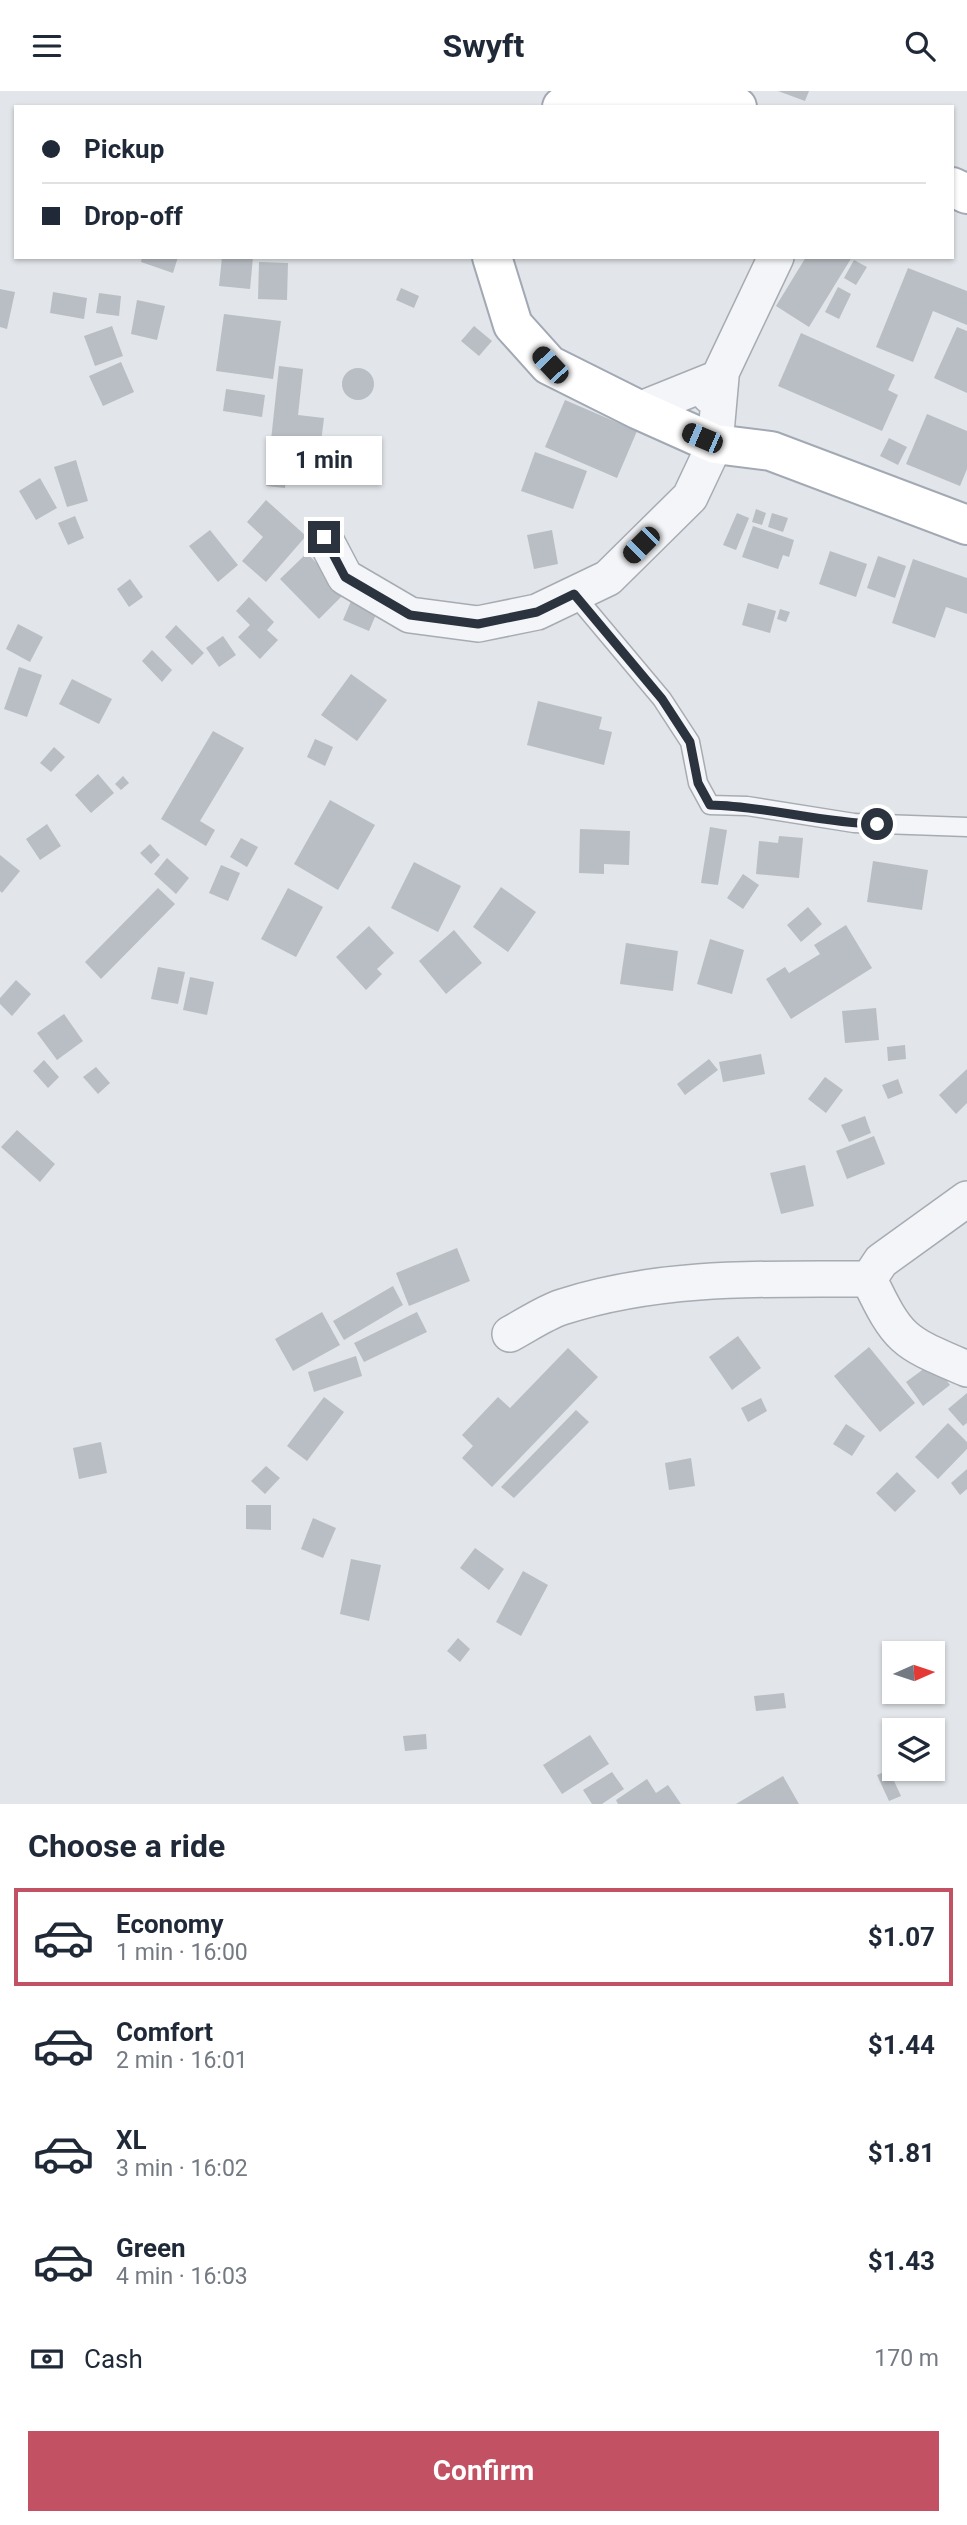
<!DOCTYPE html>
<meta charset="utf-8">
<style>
:root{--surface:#fff;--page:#f6f6f7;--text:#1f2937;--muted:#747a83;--line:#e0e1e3;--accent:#c25263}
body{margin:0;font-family:Roboto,sans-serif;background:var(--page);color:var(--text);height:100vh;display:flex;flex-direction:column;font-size:26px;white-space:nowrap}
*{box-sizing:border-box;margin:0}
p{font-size:23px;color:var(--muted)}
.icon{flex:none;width:38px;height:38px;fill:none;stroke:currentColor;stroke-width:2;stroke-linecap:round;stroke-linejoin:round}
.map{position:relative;height:1713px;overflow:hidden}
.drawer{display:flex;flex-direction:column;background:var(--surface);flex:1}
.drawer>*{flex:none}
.hud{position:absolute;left:14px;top:14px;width:940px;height:154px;border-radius:0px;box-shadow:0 2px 5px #0004;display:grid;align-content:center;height:154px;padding:0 28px;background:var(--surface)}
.needle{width:46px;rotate:87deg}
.controls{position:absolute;left:882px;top:1550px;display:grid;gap:14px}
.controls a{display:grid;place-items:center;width:63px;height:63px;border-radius:0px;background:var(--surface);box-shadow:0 2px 5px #0004;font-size:35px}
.end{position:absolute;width:32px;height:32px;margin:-16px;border:9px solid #2b333f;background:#fff;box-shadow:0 0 0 4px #fff}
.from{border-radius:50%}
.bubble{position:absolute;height:49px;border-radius:0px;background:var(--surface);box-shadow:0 2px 5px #0004;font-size:23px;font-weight:700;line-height:49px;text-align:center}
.car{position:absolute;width:21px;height:42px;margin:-21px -10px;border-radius:9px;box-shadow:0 0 5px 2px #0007;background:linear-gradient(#222 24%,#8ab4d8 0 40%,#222 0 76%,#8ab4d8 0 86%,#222 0)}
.hud b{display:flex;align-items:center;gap:24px;height:66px;font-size:26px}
.hud b+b{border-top:2px solid var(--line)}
.hud i{width:18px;height:18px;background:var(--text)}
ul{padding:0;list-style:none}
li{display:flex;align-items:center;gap:21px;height:98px;margin:0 14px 10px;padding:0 14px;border:4px solid transparent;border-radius:0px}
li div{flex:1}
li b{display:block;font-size:26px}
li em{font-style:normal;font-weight:700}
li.on{border-color:var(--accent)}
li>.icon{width:63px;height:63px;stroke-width:1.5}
h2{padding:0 28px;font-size:32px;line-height:84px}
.pay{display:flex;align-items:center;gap:18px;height:77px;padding:0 28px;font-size:26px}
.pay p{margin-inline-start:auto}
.primary-button{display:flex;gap:14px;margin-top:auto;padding:14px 28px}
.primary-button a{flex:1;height:80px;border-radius:0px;background:var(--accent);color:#fff;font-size:28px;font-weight:700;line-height:80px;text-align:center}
header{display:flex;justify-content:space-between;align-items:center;height:91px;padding:0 28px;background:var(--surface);font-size:32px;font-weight:700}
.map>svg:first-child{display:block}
.building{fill:#b9bec5}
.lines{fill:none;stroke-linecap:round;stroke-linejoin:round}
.service-casing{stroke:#a7acb3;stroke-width:21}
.minor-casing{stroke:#a7acb3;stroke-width:38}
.primary-casing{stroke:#a2a9b4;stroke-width:42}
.service{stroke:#f4f5f8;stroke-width:18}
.minor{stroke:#f4f5f8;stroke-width:35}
.primary{stroke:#fff;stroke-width:38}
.route{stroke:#2b333f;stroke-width:9}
</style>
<header><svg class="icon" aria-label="menu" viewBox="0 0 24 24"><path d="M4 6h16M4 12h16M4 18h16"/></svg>Swyft<svg class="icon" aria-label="search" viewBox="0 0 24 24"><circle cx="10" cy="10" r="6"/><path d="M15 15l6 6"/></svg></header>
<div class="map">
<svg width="967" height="1713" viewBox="0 0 967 1713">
<rect width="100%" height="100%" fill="#e2e5e9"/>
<path class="building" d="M778,0H809L805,10Z
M142,166H178L173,182L141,171Z
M222,166H253L250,198L219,195Z
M806,166H852L809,236L776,215Z
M854,169L867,176L856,194L844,187Z
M259,171L288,172L287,209L258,208Z
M908,177L967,200V234L933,220L913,271L876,256Z
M838,196L851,203L839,228L825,221Z
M401,197L419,205L414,217L396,209Z
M0,198L15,201L7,238L0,236Z
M53,201L87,207L84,228L50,222Z
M99,202L121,205L119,225L96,222Z
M137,209L165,215L157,249L131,243Z
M224,223L281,230L273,288L216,280Z
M112,235L123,265L95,275L84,245Z
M474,235L492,250L479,265L461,250Z
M957,236L967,240V302L934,287Z
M801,242L895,284L888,299L898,304L882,340L778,295Z
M121,271L134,301L103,315L89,285Z
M279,275L303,278L298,324L324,327L316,392L286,388L285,397L266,395Z
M342 293a16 16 0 1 1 32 0a16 16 0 1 1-32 0Z
M226,298L265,304L262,326L223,320Z
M565,309L637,340L617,387L545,356Z
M927,323L967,340V378L960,395L906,373Z
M889,347L907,356L898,374L880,365Z
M535,361L587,380L573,418L521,400Z
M76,369L88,410L67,416L54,376Z
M40,387L57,417L36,429L19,400Z
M266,409L306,445L266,491L242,470L263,446L247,431Z
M756,418L766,422L762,434L752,431Z
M737,422L749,427L736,459L723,454Z
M772,422L788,427L783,441L768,436Z
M75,425L84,447L68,454L58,432Z
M753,435L794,449L789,466L783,464L778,478L742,466Z
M210,439L238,474L218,491L189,455Z
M552,439L558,473L534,478L527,444Z
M830,460L867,473L856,506L819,493Z
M307,462L345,502L319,528L280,488Z
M878,465L906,475L895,507L867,497Z
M913,468L967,487V523L946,516L935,547L892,532Z
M130,488L143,506L129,516L117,498Z
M354,503L380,514L369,540L343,529Z
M249,506L274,531L267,539L278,549L260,568L238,546L250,534L236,520Z
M748,512L776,520L770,542L742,534Z
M780,518L790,521L786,531L777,528Z
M18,533L43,546L30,571L6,558Z
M176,534L204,562L192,574L165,546Z
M223,545L236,564L219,576L206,557Z
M152,559L172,579L162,591L142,570Z
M19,576L42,584L27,626L4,618Z
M351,583L387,609L357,650L321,624Z
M72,588L112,608L99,633L59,613Z
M538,610L602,626L599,638L612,641L604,674L527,654Z
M213,640L244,657L200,730L215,739L206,755L161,728Z
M315,648L333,656L325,675L307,666Z
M54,656L65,666L51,681L40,672Z
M98,683L114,702L91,722L75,704Z
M123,685L129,692L121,699L115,693Z
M330,709L375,734L338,799L294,773Z
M47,733L61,755L40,769L26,748Z
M710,736L727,739L718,794L701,792Z
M580,738L630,740L629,774L604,773V783L579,782Z
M779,745L803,747L799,787L756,783L759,750L778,752Z
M241,747L258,756L247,776L230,766Z
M150,753L160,764L151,773L140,762Z
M0,764L20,780L2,802L0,800Z
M167,767L189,787L176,803L154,783Z
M873,770L928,779L922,819L867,811Z
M414,771L461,795L438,841L391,817Z
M221,774L240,782L228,810L209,802Z
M743,783L759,794L743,818L727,807Z
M501,796L536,821L508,861L473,836Z
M158,797L175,813L101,888L85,871Z
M288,797L323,816L296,866L261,848Z
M808,816L822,833L801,851L787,834Z
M846,834L872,877L791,928L766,888L785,876L789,882L820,863L814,854Z
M369,835L394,862L377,878L382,883L366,899L336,866Z
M454,839L482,872L446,903L419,870Z
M710,848L744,859L732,903L697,893Z
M626,852L678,860L673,900L620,893Z
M158,876L185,881L178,913L151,908Z
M190,886L214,891L207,924L183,919Z
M16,889L31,903L12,925L0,913V907Z
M876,917L879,949L845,952L842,920Z
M64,923L83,950L57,969L37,942Z
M905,954L906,968L888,970L887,956Z
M761,963L765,983L723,991L719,971Z
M709,968L718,979L685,1004L677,993Z
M44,969L59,986L48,997L33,980Z
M96,976L110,992L98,1003L83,986Z
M967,978V1012L956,1023L939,1004Z
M825,986L843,999L826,1022L808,1008Z
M898,988L903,1002L888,1008L882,994Z
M865,1025L871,1042L849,1051L841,1034Z
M17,1039L55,1073L40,1091L1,1056Z
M874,1045L885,1073L847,1088L836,1060Z
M805,1074L814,1115L781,1123L770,1082Z
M457,1157L470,1190L409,1215L396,1182Z
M393,1195L403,1214L344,1249L333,1230Z
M322,1221L340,1254L293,1280L275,1248Z
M417,1221L427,1241L364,1271L354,1252Z
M738,1245L761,1277L732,1299L709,1266Z
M869,1256L915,1312L880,1341L834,1285Z
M568,1257L598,1286L492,1396L462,1367L473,1355L462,1344L498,1306L510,1317Z
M356,1265L362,1285L314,1301L308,1281Z
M933,1271L950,1294L923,1315L906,1291Z
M967,1302V1332L963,1335L948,1318Z
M324,1306L344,1321L307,1370L287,1355Z
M761,1307L767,1320L748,1331L741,1317Z
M576,1319L589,1331L514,1407L501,1396Z
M948,1332L967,1351V1358L938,1388L915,1366Z
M846,1333L865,1345L852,1365L833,1353Z
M101,1351L107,1382L79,1388L73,1357Z
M691,1367L695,1395L669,1399L665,1372Z
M266,1375L280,1387L265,1403L251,1390Z
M967,1378V1398L960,1404L951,1392Z
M897,1381L916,1400L895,1421L876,1402Z
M246,1414H271V1439L246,1438Z
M313,1427L336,1437L323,1467L301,1458Z
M475,1457L504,1478L489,1499L460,1477Z
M351,1468L381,1474L369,1530L340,1523Z
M523,1480L548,1494L521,1545L496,1531Z
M458,1547L470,1558L460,1571L447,1560Z
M784,1602L786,1617L756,1620L754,1605Z
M426,1643L427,1658L405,1660L403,1645Z
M590,1644L609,1673L562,1703L543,1674Z
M889,1679L901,1705L889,1710L877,1684Z
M612,1681L624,1698L602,1713H592L583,1699Z
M783,1685L799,1713H736Z
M647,1688L656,1702L668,1694L681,1713H618L616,1709Z"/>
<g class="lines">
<defs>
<path id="service" d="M574,503L662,608L690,651L698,692L710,714L747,715L854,732L967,736"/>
<path id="minor" d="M710,305L776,166
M324,446L345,486L410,524L478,533L537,521L608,487L690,406L715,353L721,286L639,319
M967,1108L881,1170L869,1188C899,1251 904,1251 967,1278
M510,1243C527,1234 544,1222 562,1216C661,1184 766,1188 869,1188"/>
<path id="primary" d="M562,16L581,9L670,1L737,16
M952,96L967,103
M492,166L513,234L549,274L639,319L715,353L771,360L967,434"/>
</defs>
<use href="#service" class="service-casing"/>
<use href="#minor" class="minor-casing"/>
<use href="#primary" class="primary-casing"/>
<use href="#service" class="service"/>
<use href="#minor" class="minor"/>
<use href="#primary" class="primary"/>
</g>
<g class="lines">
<path class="route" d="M324,446L345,486L410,524L478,533L537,521L574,503L662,608L690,651L698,692L710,714C766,715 821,732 877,733"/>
</g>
</svg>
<div class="controls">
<a><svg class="needle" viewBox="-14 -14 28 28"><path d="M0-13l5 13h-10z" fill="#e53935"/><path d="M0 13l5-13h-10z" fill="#747a83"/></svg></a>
<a><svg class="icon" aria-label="layers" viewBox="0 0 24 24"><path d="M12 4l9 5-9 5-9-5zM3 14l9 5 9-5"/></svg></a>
</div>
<i class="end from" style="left:877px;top:733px"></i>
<i class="end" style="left:324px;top:446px"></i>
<div class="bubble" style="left:266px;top:345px;width:116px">1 min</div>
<i class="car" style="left:550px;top:274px;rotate:317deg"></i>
<i class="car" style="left:702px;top:347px;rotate:293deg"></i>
<i class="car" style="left:641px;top:454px;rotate:225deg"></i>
<div class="hud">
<b><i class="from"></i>Pickup</b>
<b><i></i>Drop-off</b>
</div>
</div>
<section class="drawer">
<h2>Choose a ride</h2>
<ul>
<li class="on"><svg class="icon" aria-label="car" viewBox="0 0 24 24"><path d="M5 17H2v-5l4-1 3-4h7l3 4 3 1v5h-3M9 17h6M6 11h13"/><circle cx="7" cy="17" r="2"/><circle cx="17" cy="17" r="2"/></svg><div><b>Economy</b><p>1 min · 16:00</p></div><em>$1.07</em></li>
<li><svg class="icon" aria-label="car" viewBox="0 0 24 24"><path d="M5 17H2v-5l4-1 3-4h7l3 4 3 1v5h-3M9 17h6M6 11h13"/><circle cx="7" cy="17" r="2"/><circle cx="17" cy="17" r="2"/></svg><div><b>Comfort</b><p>2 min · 16:01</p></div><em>$1.44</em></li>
<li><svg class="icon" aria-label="car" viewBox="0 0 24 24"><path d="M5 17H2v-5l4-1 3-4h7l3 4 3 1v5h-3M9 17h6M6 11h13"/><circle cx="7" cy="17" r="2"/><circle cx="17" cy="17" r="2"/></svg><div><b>XL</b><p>3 min · 16:02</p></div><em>$1.81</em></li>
<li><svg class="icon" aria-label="car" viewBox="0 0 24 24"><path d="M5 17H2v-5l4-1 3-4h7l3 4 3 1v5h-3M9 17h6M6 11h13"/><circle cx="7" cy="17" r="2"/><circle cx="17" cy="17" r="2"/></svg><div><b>Green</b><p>4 min · 16:03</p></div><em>$1.43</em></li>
</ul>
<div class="pay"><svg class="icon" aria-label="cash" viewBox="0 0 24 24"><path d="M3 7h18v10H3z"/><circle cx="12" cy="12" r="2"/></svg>Cash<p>170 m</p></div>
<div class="primary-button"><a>Confirm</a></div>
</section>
